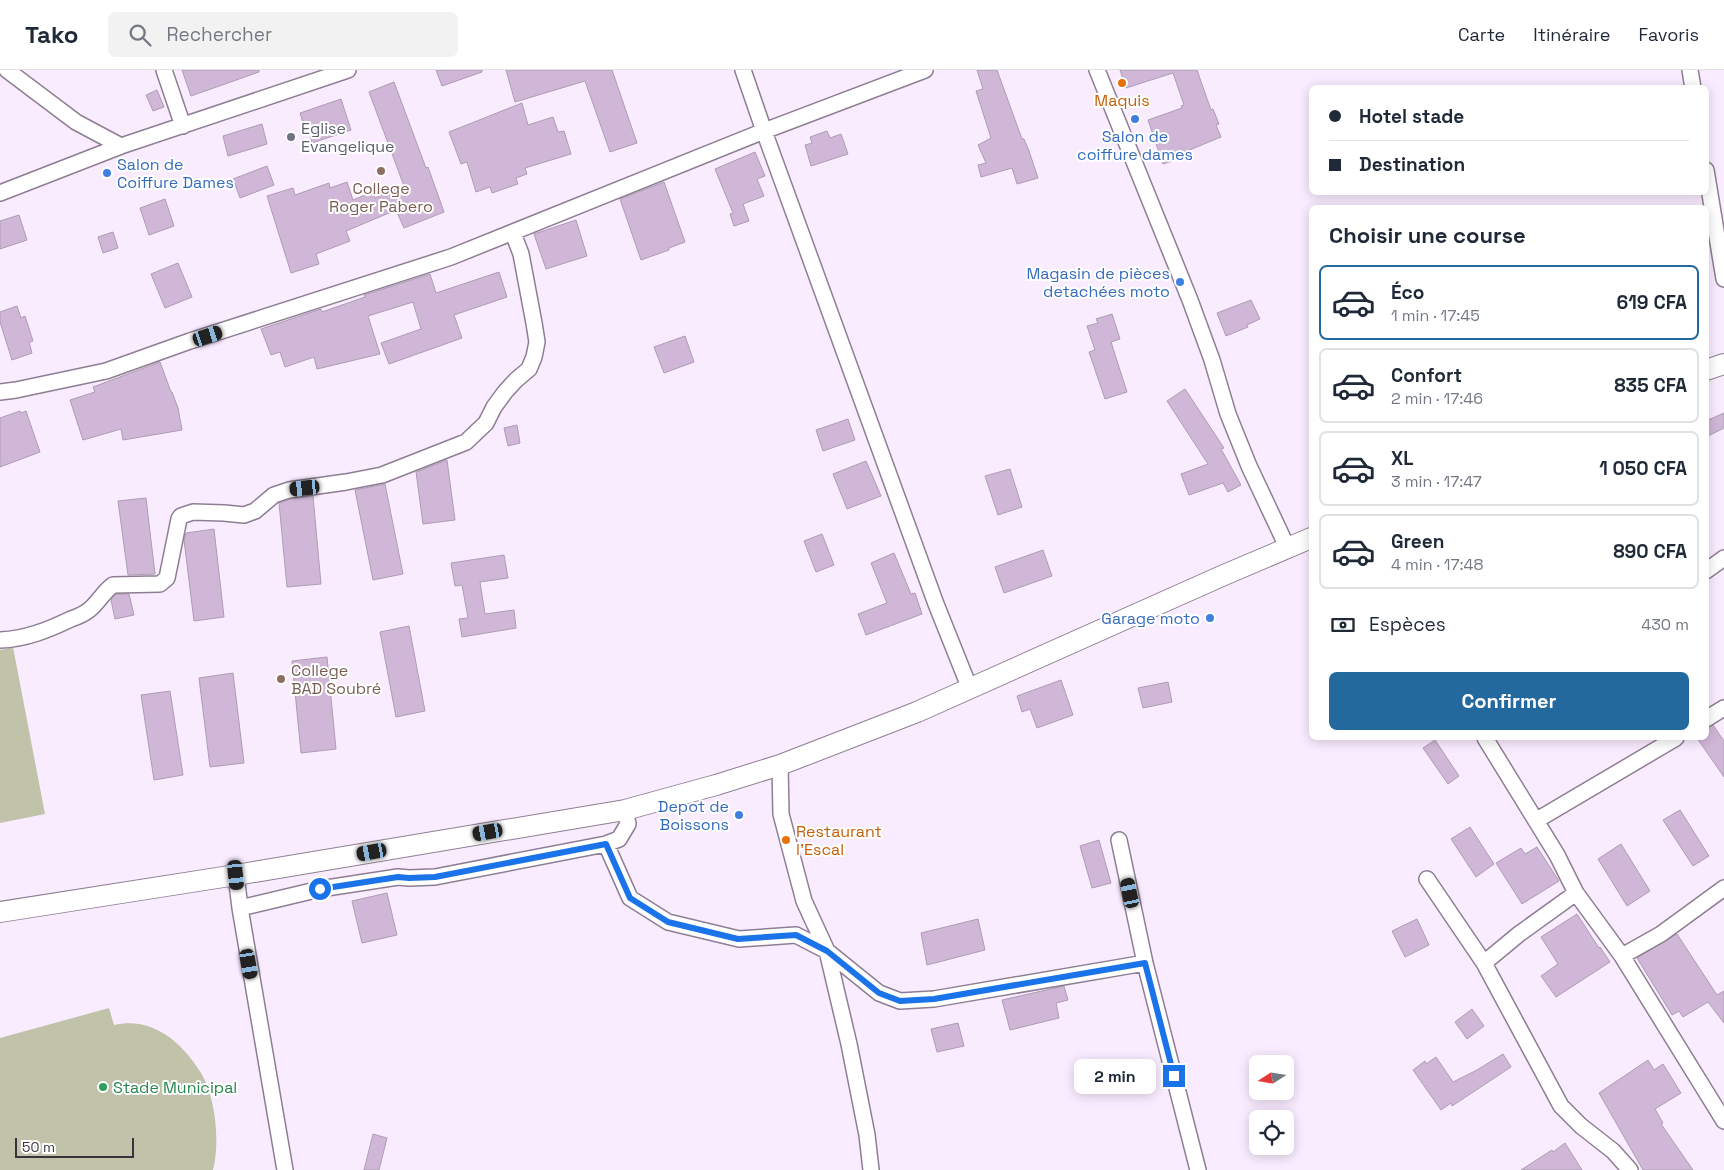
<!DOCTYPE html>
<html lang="fr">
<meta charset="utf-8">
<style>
:root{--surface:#fff;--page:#f2f2f3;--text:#1f2937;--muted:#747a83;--line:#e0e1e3;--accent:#24699e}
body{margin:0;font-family:"Space Grotesk",sans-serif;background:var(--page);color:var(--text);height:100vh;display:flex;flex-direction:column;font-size:19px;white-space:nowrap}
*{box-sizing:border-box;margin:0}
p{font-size:16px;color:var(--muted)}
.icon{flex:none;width:28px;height:28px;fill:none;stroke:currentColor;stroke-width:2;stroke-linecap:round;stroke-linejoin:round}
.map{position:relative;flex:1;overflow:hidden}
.sheet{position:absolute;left:1309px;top:135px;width:400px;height:535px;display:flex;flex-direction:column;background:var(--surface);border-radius:8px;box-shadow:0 2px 12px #0003}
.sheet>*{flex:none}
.guide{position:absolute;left:1309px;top:15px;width:400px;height:110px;border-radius:8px;box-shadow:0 2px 12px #0003;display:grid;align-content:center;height:110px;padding:0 20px;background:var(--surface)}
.needle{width:32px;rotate:258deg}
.buttons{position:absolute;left:1249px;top:985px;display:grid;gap:10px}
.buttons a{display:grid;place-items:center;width:45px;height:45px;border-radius:8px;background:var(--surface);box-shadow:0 2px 12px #0003;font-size:25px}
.scale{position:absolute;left:15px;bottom:12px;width:119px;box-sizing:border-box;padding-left:5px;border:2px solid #38323b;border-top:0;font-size:14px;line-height:18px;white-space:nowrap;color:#38323b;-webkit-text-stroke:4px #fff;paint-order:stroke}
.end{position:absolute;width:22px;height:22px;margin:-11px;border:6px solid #1a73e8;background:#fff;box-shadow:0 0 0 2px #fff}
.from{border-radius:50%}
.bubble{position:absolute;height:35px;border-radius:8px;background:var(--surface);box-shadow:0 2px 12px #0003;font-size:16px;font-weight:800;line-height:35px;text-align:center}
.car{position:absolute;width:15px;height:30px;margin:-15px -8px;border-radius:6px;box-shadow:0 0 4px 1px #0007;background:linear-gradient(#222 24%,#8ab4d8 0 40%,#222 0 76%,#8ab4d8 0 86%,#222 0)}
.guide b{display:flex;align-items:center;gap:18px;height:48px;font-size:19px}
.guide b+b{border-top:1px solid var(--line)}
.guide i{width:12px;height:12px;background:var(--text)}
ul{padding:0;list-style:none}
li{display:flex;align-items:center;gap:15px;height:75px;margin:0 10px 8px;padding:0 10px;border:2px solid var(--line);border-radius:8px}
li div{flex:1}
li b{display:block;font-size:19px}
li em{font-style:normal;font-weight:800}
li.current{border-color:var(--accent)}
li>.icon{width:45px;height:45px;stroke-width:1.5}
h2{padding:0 20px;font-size:22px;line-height:60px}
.pay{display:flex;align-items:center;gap:12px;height:55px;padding:0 20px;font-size:19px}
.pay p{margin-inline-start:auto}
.primary-button{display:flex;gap:10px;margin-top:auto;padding:10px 20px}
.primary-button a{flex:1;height:58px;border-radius:8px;background:var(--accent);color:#fff;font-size:20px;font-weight:800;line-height:58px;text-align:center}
header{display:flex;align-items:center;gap:30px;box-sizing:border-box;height:70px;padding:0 25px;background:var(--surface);border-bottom:1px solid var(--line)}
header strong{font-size:24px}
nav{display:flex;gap:28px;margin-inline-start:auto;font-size:18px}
.search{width:350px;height:45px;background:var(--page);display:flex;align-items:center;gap:12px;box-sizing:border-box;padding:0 18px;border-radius:8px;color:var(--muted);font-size:19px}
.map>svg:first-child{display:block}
.green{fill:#c0c2aa}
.building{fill:#d0b7d8;stroke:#ad9cb3}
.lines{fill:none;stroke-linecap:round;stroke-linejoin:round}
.minor-casing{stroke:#8e7e93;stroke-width:18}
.major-casing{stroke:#8e7e93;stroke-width:22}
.minor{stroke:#fff;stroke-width:15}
.major{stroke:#fff;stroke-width:20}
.route{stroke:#1a73e8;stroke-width:6}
.food-dot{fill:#e8710a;stroke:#fff;stroke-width:2}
.shop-dot{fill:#3f7fe0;stroke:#fff;stroke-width:2}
.worship-dot{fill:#6b7280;stroke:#fff;stroke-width:2}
.education-dot{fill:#8d6e63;stroke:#fff;stroke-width:2}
.leisure-dot{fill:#2e9e5b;stroke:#fff;stroke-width:2}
.labels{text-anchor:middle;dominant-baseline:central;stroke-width:4;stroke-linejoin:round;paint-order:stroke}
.food-label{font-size:16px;fill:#c56008;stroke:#fff}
.worship-label{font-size:16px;fill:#5b616d;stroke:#fff;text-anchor:start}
.shop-label{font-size:16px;fill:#366cbe;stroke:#fff;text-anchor:end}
.education-label{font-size:16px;fill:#785e54;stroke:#fff}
.leisure-label{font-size:16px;fill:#27864d;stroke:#fff;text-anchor:start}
</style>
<header>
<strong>Tako</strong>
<div class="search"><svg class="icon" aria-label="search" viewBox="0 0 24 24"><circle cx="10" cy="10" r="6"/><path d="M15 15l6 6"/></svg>Rechercher</div>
<nav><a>Carte</a><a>Itinéraire</a><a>Favoris</a></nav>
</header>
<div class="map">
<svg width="1724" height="1100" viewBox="0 0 1724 1100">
<rect width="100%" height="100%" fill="#faecff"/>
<path class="green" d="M13,577L45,744L0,753V580Z
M109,938L114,955C152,946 182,972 201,1003C216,1028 220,1073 213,1100H0V968Z"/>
<path class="building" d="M182,0H259V2L191,26Z
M436,0H482V2L442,16Z
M506,0H612L637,73L610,82L585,11L515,32Z
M977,0H997L1022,69H1024L1029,81L1038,108L1017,114L1012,98L981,107L978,95L986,93L978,75L991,68L976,21L983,19Z
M1120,0H1197L1211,40L1213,39L1219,54L1216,55L1221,67L1180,84L1181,88L1163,94L1148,50L1182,38L1181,36L1184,35L1173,3L1126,18Z
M394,12L426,98L428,97L444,142L404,158L396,140L346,161L350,171L316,184L319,194L291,203L267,126L293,118L295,125L329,113L330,118L347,112L353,130L372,122L375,128L404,116L369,22Z
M157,20L164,37L153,41L146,25Z
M341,29L351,60L312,73L309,62L306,63L300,43Z
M522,33L528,55L553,47L558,62L564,61L571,84L525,98L527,104L516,108L518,114L492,123L490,117L476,122L467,92L461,94L449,62Z
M262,54L267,74L228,86L223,66Z
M827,61L830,68L841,64L848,84L811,96L805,75L812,73L810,67Z
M755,82L765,106L757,109L764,126L743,134L749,151L734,156L730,144L733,143L715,99Z
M267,96L274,115L240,128L233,109Z
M664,112L685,172L669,178V180L641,190L620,129Z
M165,129L174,156L149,165L140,138Z
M19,145L27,170L0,179V151Z
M576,150L587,186L546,199L534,164Z
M113,162L118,178L103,183L98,167Z
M178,193L192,227L165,238L151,204Z
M499,202L507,227L454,245L462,268L389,294L381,273L421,259L413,232L368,246L380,284L317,299L314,287L285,297L280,282L271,285L261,259L321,239L322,242L365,227L364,225L430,204L436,223Z
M1251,230L1260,249L1247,255L1248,257L1226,266L1217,243Z
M17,236L21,248L25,246L33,271L29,272L32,283L12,290L0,252V242Z
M1112,244L1120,269L1111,272L1127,322L1105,329L1089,282L1095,280L1087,256L1098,253L1096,249Z
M685,266L694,292L664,303L654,277Z
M160,292L171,322H172L178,338L182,360L123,370L121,359L83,370L70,330L95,322L93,317Z
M1185,319L1224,378L1221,379L1241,415L1228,422L1223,413L1189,425L1181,404L1208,394L1167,331Z
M20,341L21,343L26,341L40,382L0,397V348Z
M1724,343V358L1706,367V351Z
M848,349L855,370L823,381L816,360Z
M517,355L520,373L508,376L504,358Z
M447,390L455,450L423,454L416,402Z
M866,391L881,426L847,439L833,404Z
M1010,399L1022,437L998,445L985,406Z
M385,414L403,504L373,510L355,420Z
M313,426L321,514L287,517L279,433L291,429Z
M146,428L155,504L128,505L118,431Z
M214,459L224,547L194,551L184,470L186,463Z
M822,464L834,495L816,502L804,471Z
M1043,480L1052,506L1004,523L995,497Z
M894,483L911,524L915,523L922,544L866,565L858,544L887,533L871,493Z
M504,485L508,508L480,512L485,544L514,540L516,558L462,567L459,549L468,548L462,515L455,516L451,493Z
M116,524H129L134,545L115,549L111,530Z
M409,556L425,641L396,647L380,562Z
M327,587L336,679L301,683L292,591Z
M233,603L244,693L210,697L199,608Z
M1061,610L1073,645L1037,658L1030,639L1022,642L1017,626Z
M1168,612L1172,632L1143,638L1138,618Z
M170,621L183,705L154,710L141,625Z
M1713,655L1724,671V707L1697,668H1706V658Z
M1435,670L1459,706L1448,714L1423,678Z
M1680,740L1709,786L1693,796L1663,750Z
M1470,757L1494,794L1476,807L1451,769Z
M1099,770L1111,813L1092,818L1080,776Z
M1621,774L1650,821L1627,836L1598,789Z
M1537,777L1559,811L1522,834L1496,793L1521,778L1525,784Z
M387,823L397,865L362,873L352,831Z
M1577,844L1599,878L1600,877L1610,892L1556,927L1541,906L1558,894L1541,867Z
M978,849L985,880L927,895L921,863Z
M1417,849L1429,875L1405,887L1392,861Z
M1677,864L1717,925L1724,921V953L1708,932L1683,947L1679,941L1672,945L1637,888Z
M1064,916L1068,930L1056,933L1059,948L1010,960L1002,930Z
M1472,939L1484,956L1467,969L1455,952Z
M958,953L964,976L937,982L931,959Z
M1503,984L1511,997L1452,1036L1451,1033L1441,1040L1413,1000L1425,991L1426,994L1436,987L1453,1012L1477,1000Z
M1648,990L1654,1000L1663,994L1681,1023L1655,1039L1663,1053L1661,1054L1693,1100H1643L1599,1023Z
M373,1064L387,1068L379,1100H364Z
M1565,1073L1582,1100H1521L1552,1080L1553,1082Z"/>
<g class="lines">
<defs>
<path id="minor" d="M7,0L76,52L121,76
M164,0L183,56
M925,0L764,61L936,534L970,619
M1097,0L1190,230L1212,290L1228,344L1249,396L1288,479
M1690,0L1693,18
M1706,100L1724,209
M0,123L121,76L348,0
M0,322L16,320L106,301L190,271L451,187L764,61L743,0
M1706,501L1724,488
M0,570C26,569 48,560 71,549C77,547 84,544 89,540C98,533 104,521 113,515L160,514L167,508L179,449L181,446L193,442L224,443L244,445L255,441L274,425L289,420L346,412L382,405L466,372L486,353L494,337L505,322L516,310L529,299L534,287L537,272L534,253L521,184L513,163
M1706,649L1724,638
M1485,668L1557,785L1576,823
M780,695L781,744L804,831L827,881L849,974L867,1065L871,1100
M1537,750L1676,668
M1119,770L1145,893L1198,1100
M606,774L630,828L668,852L739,869L796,865L827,881L879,923L900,931L934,929L1145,893
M236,805L240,838L285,1100
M1427,809L1484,893
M240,838L320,819L398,807L409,808L435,807L606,774L619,769L628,754L625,740
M1622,886L1661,864L1724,818
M1630,1100L1613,1081L1581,1056L1561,1036L1484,893L1519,864L1576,823L1622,886L1724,1051"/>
<path id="major" d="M1706,300L1724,294
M0,842L236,805L625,740L716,715L780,695L917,642L1224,505L1311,468"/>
</defs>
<use href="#minor" class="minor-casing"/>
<use href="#major" class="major-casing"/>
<use href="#minor" class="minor"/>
<use href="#major" class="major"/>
</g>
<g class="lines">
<path class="route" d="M320,819L398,807L409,808L435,807L606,774L630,828L668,852L738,869L796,865L827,881L879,923L900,931L934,929L1145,893L1174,1006"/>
</g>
<g class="food-dot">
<circle cx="1122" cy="13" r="5"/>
<circle cx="786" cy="770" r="5"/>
</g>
<g class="shop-dot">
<circle cx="1135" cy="49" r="5"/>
<circle cx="107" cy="103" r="5"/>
<circle cx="1180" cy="212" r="5"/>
<circle cx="1210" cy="548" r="5"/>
<circle cx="739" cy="745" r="5"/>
</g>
<circle class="worship-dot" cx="291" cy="67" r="5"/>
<g class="education-dot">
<circle cx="381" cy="101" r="5"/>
<circle cx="281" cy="609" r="5"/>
</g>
<circle class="leisure-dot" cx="103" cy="1017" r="5"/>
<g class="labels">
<g class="food-label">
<text x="1122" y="30">Maquis</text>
<text x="796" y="761" text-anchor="start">Restaurant<tspan x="796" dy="18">l'Escal</tspan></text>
</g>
<g class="worship-label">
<text x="301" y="58">Eglise<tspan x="301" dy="18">Evangelique</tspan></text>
</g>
<g class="shop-label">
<text x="1135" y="66" text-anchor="middle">Salon de<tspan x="1135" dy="18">coiffure dames</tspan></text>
<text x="117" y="94" text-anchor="start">Salon de<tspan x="117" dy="18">Coiffure Dames</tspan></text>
<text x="1170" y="203">Magasin de pièces<tspan x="1170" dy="18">detachées moto</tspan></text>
<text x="1200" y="548">Garage moto</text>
<text x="729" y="736">Depot de<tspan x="729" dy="18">Boissons</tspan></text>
</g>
<g class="education-label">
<text x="381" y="118">College<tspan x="381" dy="18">Roger Pabero</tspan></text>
<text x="291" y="600" text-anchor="start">College<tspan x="291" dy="18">BAD Soubré</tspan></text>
</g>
<g class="leisure-label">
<text x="113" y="1017">Stade Municipal</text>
</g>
</g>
</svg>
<div class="buttons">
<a><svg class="needle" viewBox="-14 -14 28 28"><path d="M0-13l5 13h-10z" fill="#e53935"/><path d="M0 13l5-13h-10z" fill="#747a83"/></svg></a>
<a><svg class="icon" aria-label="locate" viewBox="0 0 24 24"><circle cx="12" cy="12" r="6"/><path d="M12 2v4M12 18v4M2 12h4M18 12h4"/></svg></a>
</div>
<div class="scale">50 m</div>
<i class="end from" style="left:320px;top:819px"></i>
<i class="end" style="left:1174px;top:1006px"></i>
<div class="bubble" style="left:1074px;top:989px;width:82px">2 min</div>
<i class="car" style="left:208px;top:266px;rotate:72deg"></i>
<i class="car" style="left:305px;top:418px;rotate:264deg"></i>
<i class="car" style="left:488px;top:762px;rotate:260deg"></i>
<i class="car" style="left:372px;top:782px;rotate:260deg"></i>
<i class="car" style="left:236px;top:805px;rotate:174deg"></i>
<i class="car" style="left:1130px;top:823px;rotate:348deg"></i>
<i class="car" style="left:249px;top:894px;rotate:170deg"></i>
<div class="guide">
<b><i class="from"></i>Hotel stade</b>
<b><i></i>Destination</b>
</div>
<section class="sheet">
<h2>Choisir une course</h2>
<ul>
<li class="current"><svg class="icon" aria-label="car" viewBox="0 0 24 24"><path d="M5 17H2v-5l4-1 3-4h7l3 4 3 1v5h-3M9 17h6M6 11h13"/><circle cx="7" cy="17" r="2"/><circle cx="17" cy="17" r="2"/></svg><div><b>Éco</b><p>1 min · 17:45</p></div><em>619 CFA</em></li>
<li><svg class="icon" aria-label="car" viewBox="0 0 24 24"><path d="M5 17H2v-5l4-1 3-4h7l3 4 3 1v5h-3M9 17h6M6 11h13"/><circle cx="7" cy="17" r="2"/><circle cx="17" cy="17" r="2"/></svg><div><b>Confort</b><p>2 min · 17:46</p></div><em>835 CFA</em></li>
<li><svg class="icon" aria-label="car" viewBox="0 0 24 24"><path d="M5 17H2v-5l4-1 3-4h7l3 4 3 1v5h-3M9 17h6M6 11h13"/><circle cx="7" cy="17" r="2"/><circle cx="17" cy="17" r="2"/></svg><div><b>XL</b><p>3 min · 17:47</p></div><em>1 050 CFA</em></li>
<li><svg class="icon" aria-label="car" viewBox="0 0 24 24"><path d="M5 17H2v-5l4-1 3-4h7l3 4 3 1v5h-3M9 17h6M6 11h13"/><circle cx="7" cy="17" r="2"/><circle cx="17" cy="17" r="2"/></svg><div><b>Green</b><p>4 min · 17:48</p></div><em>890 CFA</em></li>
</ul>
<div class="pay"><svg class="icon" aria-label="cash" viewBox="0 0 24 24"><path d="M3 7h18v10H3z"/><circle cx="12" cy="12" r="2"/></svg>Espèces<p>430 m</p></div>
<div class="primary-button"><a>Confirmer</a></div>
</section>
</div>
